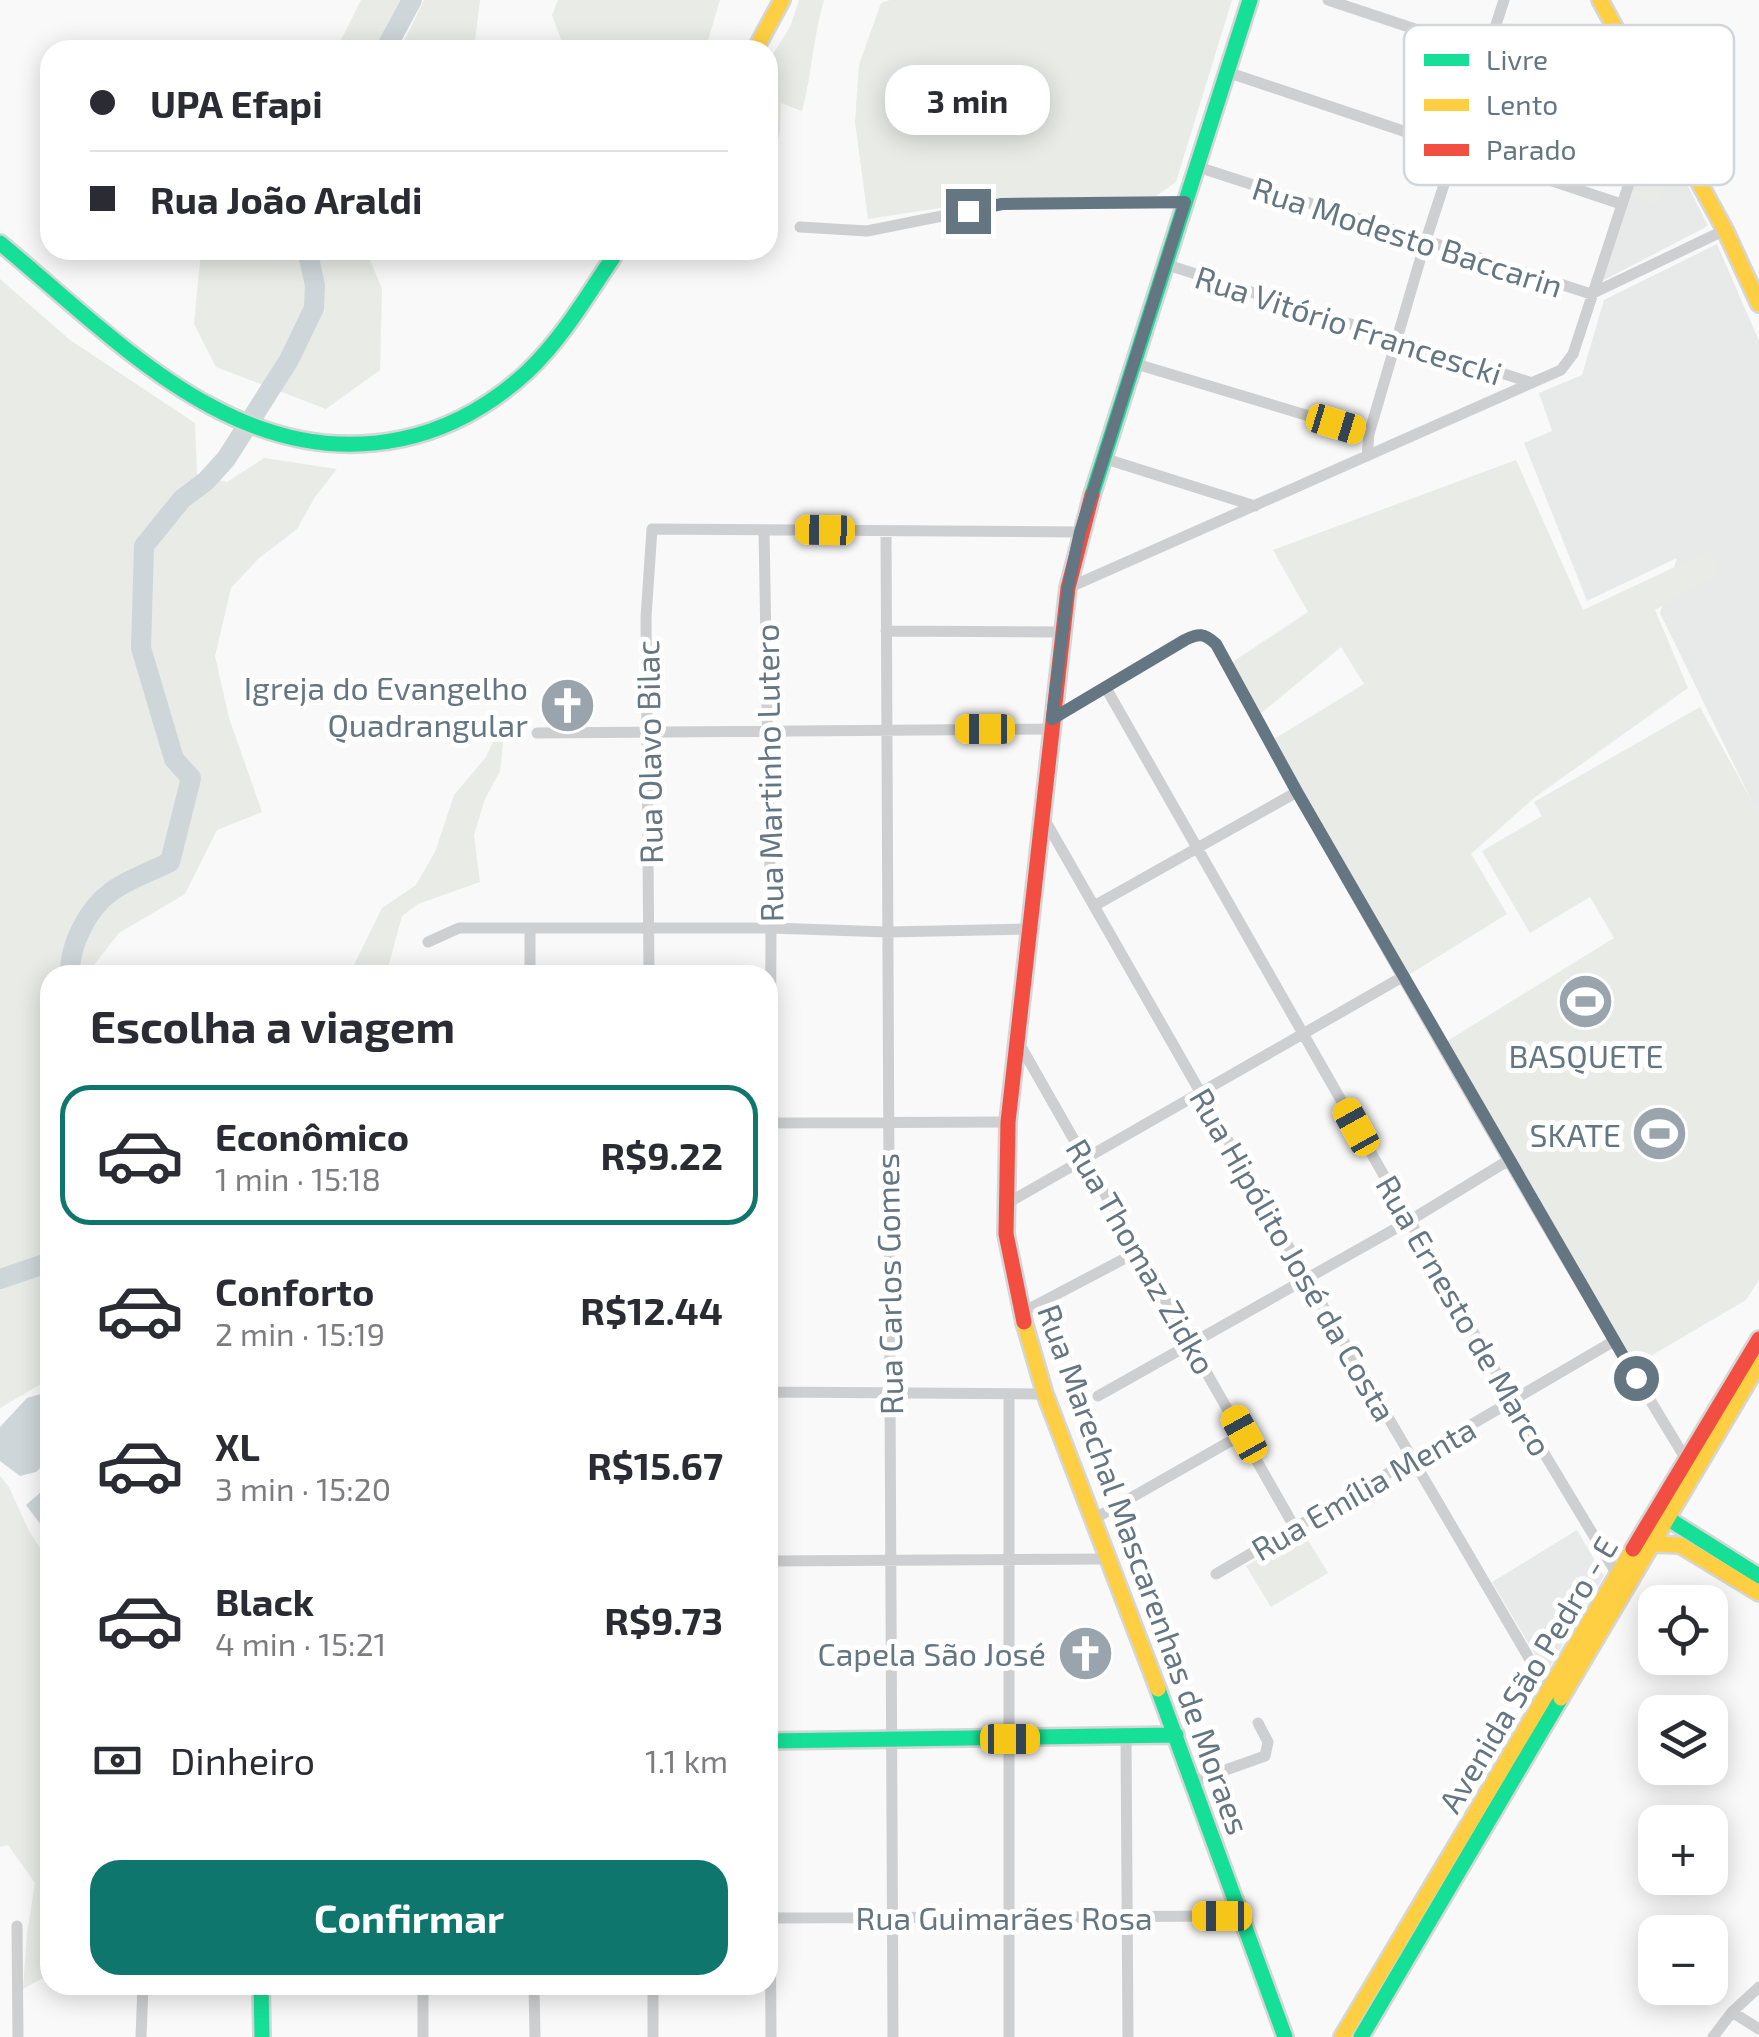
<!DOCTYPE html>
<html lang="pt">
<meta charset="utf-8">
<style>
:root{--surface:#fff;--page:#f2f2f3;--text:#2b2b33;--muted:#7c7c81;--line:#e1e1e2;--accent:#0f766e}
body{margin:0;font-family:"Exo 2",sans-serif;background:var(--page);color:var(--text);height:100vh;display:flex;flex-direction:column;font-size:38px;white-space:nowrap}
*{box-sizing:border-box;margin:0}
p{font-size:32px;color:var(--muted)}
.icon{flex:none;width:55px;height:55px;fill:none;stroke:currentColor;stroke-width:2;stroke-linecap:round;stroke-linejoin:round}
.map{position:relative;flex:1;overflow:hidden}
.side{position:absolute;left:40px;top:965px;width:738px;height:1030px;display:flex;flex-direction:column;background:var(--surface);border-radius:30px;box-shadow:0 5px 25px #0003}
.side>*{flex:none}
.hud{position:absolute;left:40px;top:40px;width:738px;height:220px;border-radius:30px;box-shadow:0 5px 25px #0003;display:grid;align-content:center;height:220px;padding:0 50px;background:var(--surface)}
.controls{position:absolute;left:1638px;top:1585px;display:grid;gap:20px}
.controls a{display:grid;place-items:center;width:90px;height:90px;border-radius:20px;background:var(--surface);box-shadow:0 5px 25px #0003;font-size:50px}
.end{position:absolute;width:45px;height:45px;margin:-22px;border:12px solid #657683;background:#fff;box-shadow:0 0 0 5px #fff}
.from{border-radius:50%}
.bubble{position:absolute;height:70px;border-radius:30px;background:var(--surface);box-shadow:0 5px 25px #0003;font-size:32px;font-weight:700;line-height:70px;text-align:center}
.car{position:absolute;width:30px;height:60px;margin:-30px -15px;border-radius:12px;box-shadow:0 0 8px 2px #0007;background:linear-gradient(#f5c518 24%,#345 0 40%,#f5c518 0 76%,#345 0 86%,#f5c518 0)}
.hud b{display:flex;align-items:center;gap:35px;height:95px;font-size:38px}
.hud b+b{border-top:2px solid var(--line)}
.hud i{width:25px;height:25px;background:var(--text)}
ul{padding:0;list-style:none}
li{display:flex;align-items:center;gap:30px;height:140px;margin:0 20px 15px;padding:0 30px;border:5px solid transparent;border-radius:30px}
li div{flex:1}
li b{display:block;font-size:38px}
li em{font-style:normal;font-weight:700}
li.selected{border-color:var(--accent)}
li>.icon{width:90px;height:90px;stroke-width:1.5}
h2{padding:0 50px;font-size:45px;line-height:120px}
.pay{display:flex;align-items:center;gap:25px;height:110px;padding:0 50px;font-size:38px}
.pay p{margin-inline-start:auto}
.button{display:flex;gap:20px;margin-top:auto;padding:20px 50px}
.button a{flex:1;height:115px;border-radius:30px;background:var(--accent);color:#fff;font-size:40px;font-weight:700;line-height:115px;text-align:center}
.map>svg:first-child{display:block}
.built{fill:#e8e9e9}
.green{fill:#e8ebe6}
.water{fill:#ced6d9}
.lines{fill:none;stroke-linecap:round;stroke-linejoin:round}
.river{stroke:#ced6d9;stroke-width:20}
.fast-casing{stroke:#d5d6d7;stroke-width:20}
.slow-casing{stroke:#d5d6d7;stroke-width:20}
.jam-casing{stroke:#d5d6d7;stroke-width:20}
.street{stroke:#cecfd0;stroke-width:11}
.fast{stroke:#16e098;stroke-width:15}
.slow{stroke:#ffcf43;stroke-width:15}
.jam{stroke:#f24e42;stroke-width:15}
.route{stroke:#657683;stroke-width:12}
.labels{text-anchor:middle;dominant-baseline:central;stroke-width:10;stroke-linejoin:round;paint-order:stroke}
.street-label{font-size:32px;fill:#657683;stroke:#fff}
.poi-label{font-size:32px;fill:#657683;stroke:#fff;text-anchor:end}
.key{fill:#fff;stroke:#d1d6da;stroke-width:2.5}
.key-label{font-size:28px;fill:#657683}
</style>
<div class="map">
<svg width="1759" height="2037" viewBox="0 0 1759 2037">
<rect width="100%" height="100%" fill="#f9f9f9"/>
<path class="built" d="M1651,132H1661L1708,226L1604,280L1601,277Z
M1717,244L1759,341V816L1660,613L1677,558L1587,601L1524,443L1552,431L1539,393L1582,375L1604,300Z
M1577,1530L1604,1576L1546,1673L1492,1582Z"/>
<path class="green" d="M361,0H412L385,50H336Z
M424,0H480L475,41L464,50H400Z
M558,0H720L705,50H565L552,15Z
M799,0H824C813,37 812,74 802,111L781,103L780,132L768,177V62L790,27Z
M890,0H1232L1176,182L1156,196L993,200L868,219L855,122L859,65L881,3Z
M1649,151L1675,161L1659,205L1633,195Z
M201,250H366L382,289L380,370L326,409L216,367L194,324Z
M0,279L70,340L195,423L197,474L227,482L264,458L337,469L315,497L297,529L258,559L231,588L215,656L229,718L262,812L217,830L185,894L119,933L86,975H50V1390L41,1384L0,1408Z
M1516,460L1583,610L1711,550L1718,574L1655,610L1688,688L1534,798L1471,854L1507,914L1407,976L1271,741L1364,684L1341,647L1259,715L1228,665L1308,612L1273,550Z
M1700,707L1755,807L1759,806V1280L1746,1300L1632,1367L1444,1043L1614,938L1590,897L1530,933L1482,851L1542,816L1534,802Z
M504,736L500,771L485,799L474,835L480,882L418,904L402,916L386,975H349L382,908L416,885L435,852L454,795L486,757L495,738Z
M0,1476L9,1487L29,1531L50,1563V1974L23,1989L27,1933L35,1883L8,1845L0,1847Z
M1303,1532L1328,1573L1271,1607L1246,1566Z"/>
<path class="water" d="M41,1394L50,1401V1459L36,1472L20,1476L0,1461V1427L27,1398Z
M50,1484V1537L26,1505Z"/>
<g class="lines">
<path class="river" d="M385,50L412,0
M70,975C69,946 87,909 112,891C129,879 152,871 170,862L191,778L174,759L141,648L144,546L182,499L206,481L226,459L289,360L314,308L315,285L307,250
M0,1279L50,1262"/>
<defs>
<path id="fast" d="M0,243C115,338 237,473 401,439C449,429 491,405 527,372C564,337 590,291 618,250
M1092,495L1250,0
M1667,1518L1759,1576
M1158,1689L1285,2037
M768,1741L1176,1735
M261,1985L262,2037
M1361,2037L1561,1698"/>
<path id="slow" d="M1600,0L1725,230L1759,304
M755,50L782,0
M1024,1322L1045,1394L1158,1689
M1651,1544L1680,1545L1759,1593
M1561,1698L1759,1363
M1342,2037L1633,1549"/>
<path id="jam" d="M1024,1322L1006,1234L1008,1122L1068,588L1092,495
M1633,1549L1759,1339"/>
</defs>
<use href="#fast" class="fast-casing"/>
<use href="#slow" class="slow-casing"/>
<use href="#jam" class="jam-casing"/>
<path class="street" d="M1227,72L1621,204
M1198,167L1591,294L1725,230
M800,227L867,231L1002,204L1185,203
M1165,264L1532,383
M1133,363L1369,434
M1367,456L1369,434L1425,243L1504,0
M1103,458L1255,506
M764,530L771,928L768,1561L771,2037
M886,531L893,2037
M1068,588L1561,370L1573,354L1656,101L1487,53L1328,0
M886,631L1064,632
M1106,688L1512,1400L1618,1576
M1052,719L1185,639C1199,633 1205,633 1216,644C1367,919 1524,1193 1687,1461
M537,733L1050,729
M1042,815L1307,1279L1549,1692
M1094,906L1297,792
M428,942L459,928H771L888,932L1030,929
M530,975V930
M649,975L646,617L652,529L1080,532
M1016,1038L1295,1528
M768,1123L1008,1122
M1006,1204L1404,976
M1021,1313L1139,1251
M771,1392L1045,1394
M1009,1394V2037
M1098,1396L1409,1221L1509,1160
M1092,1520L1243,1434
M768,1561L1106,1559
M1216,1574L1614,1341
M1126,1738L1128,2037
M1192,1782L1265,1756L1268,1742L1258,1723
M768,1918L1241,1916
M17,1926L18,2037
M534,1985L535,2037
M653,1985V2037
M1732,2012L1759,2029
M141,2037L143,1985
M423,2037V1985
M1713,2037L1732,2012L1759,1987"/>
<use href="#fast" class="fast"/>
<use href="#slow" class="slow"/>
<use href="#jam" class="jam"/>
</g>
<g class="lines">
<path class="route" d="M968,211L1002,204L1185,202L1080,532L1068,588L1052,719L1185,640C1199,633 1204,633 1216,644L1297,792L1636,1378"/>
</g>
<defs>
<symbol id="church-disc" viewBox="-11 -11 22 22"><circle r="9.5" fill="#99a4ac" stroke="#fff"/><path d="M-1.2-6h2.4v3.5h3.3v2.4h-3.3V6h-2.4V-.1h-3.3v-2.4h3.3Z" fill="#fff"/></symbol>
<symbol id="stadium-disc" viewBox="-11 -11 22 22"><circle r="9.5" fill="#99a4ac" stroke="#fff"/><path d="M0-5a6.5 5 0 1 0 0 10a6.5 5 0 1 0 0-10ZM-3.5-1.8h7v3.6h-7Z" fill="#fff"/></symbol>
</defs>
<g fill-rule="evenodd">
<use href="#church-disc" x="536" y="674" width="63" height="63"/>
<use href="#stadium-disc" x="1554" y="970" width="63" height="63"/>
<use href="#stadium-disc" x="1628" y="1102" width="63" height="63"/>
<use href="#church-disc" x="1054" y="1622" width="63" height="63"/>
</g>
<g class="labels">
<g class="street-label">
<text transform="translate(1408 236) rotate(18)">Rua Modesto Baccarin</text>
<text transform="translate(1349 324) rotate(18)">Rua Vitório Francescki</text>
<text transform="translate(648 752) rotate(-91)">Rua Olavo Bilac</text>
<text transform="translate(768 773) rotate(-91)">Rua Martinho Lutero</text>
<text transform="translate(1294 1254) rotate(60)">Rua Hipólito José da Costa</text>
<text transform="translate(1142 1256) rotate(60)">Rua Thomaz Zidko</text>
<text transform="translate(888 1284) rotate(-91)">Rua Carlos Gomes</text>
<text transform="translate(1465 1315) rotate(60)">Rua Ernesto de Marco</text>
<text transform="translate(1363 1488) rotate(-30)">Rua Emília Menta</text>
<text transform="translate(1145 1569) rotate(70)">Rua Marechal Mascarenhas de Moraes</text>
<text transform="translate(1527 1674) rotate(-59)">Avenida São Pedro - E</text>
<text x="1004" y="1917">Rua Guimarães Rosa</text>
</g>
<g class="poi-label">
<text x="528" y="687">Igreja do Evangelho<tspan x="528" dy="37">Quadrangular</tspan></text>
<text x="1586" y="1055" text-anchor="middle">BASQUETE</text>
<text x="1621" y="1134">SKATE</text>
<text x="1046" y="1653">Capela São José</text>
</g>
</g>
<rect x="1404" y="25" width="330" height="160" rx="15" class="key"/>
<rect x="1424" y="54" width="45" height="12" fill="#16e098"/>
<rect x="1424" y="99" width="45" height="12" fill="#ffcf43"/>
<rect x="1424" y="144" width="45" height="12" fill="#f24e42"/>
<g class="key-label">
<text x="1486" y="70">Livre</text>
<text x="1486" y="115">Lento</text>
<text x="1486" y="160">Parado</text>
</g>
</svg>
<div class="controls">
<a><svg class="icon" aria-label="locate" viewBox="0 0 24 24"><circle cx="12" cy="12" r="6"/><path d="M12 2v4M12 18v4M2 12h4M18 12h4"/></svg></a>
<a><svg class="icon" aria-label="layers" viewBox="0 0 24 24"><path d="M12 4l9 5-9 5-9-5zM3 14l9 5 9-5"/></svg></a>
<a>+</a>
<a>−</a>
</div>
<i class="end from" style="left:1636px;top:1378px"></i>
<i class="end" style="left:968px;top:211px"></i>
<div class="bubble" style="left:885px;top:65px;width:165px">3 min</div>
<i class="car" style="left:1336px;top:424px;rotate:107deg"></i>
<i class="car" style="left:825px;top:530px;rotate:271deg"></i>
<i class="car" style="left:985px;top:729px;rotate:270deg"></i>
<i class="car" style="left:1356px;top:1127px;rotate:331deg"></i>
<i class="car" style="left:1244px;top:1434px;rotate:331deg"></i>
<i class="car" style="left:1010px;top:1739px;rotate:90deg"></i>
<i class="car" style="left:1222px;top:1916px;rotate:270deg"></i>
<div class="hud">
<b><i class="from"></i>UPA Efapi</b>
<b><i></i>Rua João Araldi</b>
</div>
<section class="side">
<h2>Escolha a viagem</h2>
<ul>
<li class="selected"><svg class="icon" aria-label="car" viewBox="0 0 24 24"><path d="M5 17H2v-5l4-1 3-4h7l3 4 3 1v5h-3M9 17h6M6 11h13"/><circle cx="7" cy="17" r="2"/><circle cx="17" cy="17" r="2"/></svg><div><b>Econômico</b><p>1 min · 15:18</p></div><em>R$9.22</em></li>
<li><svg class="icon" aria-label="car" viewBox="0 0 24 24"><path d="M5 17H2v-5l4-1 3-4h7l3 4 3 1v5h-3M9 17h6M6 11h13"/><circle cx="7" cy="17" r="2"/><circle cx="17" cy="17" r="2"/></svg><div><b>Conforto</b><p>2 min · 15:19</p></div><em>R$12.44</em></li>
<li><svg class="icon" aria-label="car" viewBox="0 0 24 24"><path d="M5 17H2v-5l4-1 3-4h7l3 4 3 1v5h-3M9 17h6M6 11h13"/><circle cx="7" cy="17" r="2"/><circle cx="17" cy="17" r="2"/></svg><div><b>XL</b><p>3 min · 15:20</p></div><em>R$15.67</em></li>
<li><svg class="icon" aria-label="car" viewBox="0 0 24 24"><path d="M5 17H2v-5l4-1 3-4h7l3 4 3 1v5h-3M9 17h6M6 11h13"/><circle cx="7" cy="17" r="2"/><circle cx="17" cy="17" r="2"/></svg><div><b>Black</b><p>4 min · 15:21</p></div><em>R$9.73</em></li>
</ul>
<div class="pay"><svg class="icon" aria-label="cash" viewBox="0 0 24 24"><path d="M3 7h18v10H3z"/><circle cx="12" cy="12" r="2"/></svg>Dinheiro<p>1.1 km</p></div>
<div class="button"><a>Confirmar</a></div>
</section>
</div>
